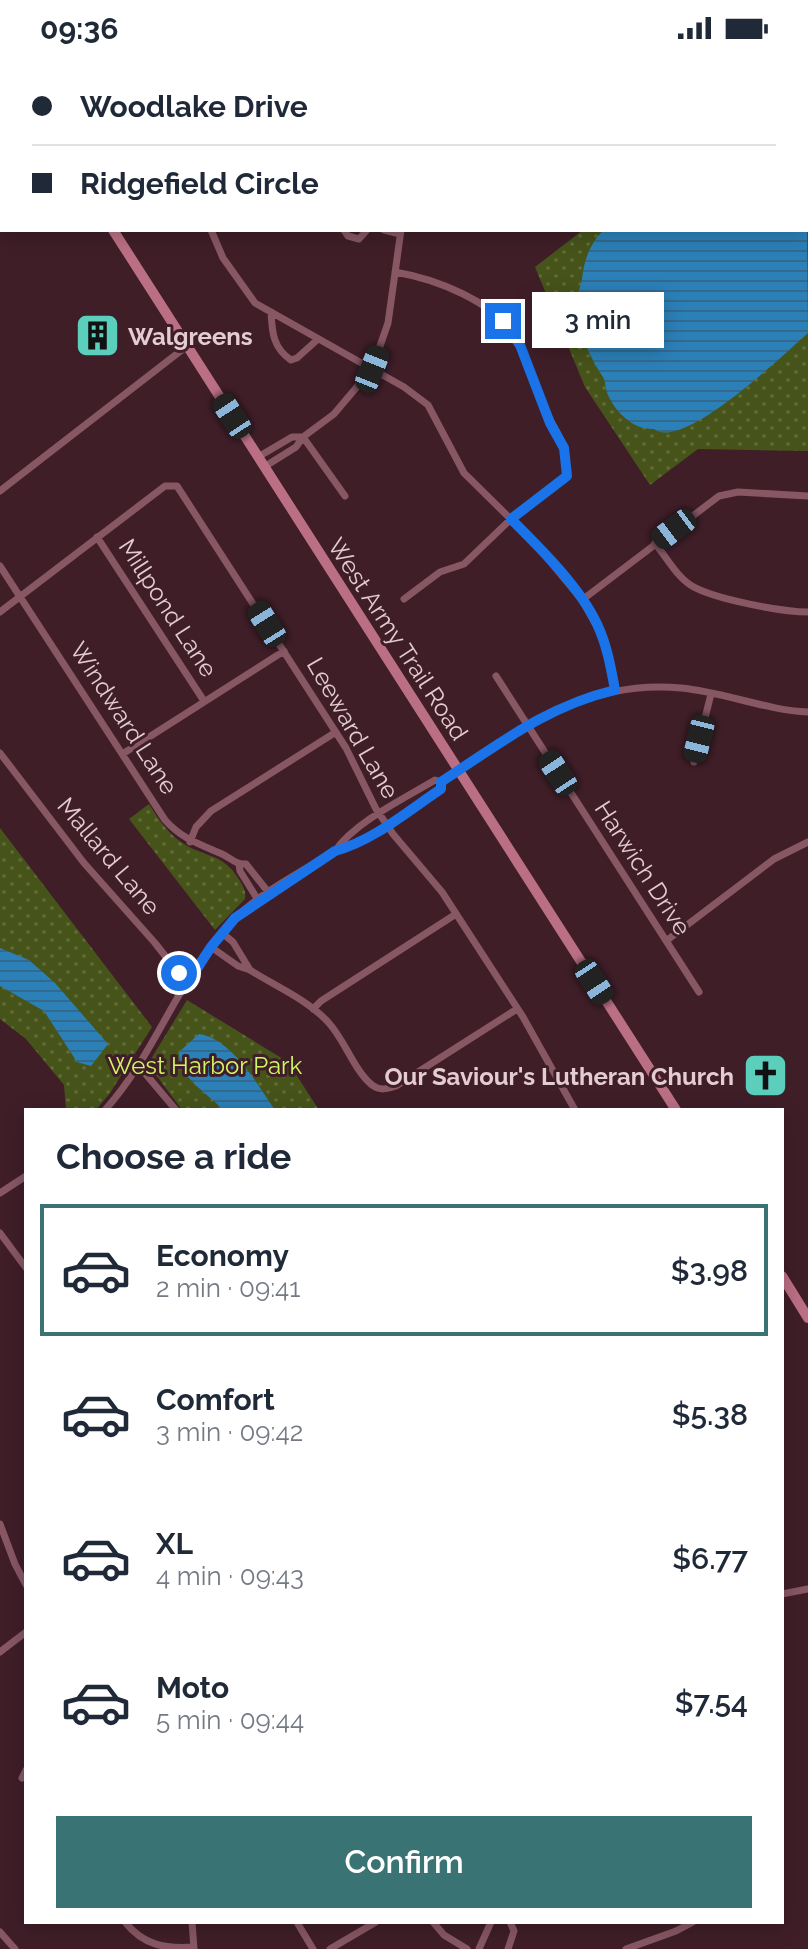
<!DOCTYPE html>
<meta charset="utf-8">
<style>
:root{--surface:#fff;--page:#f2f2f3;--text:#1f2937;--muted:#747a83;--line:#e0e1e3;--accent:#3a7373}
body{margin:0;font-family:Raleway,sans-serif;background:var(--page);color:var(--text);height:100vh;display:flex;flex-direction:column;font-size:30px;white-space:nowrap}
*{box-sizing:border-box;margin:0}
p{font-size:26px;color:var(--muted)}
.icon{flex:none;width:44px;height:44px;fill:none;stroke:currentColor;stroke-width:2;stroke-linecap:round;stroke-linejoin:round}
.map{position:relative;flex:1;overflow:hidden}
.side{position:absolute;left:24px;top:1052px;width:760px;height:816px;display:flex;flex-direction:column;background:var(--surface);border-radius:0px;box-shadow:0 4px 20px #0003}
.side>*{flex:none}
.banner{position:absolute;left:0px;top:0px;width:808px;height:176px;box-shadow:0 4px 20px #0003;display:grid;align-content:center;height:176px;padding:0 32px;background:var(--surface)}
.end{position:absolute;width:36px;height:36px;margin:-18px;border:10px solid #1a73e8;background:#fff;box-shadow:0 0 0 4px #fff}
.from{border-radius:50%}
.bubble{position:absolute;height:56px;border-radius:0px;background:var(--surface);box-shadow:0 4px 20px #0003;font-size:26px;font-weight:600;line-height:56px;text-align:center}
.car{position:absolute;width:24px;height:48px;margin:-24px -12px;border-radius:10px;box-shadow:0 0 6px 2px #0007;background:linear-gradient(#222 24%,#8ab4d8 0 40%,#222 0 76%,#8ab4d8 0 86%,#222 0)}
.banner b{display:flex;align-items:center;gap:28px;height:76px;font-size:30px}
.banner b+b{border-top:2px solid var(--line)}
.banner i{width:20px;height:20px;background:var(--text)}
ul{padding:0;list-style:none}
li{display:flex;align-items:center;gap:24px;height:132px;margin:0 16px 12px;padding:0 16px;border:4px solid transparent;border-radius:0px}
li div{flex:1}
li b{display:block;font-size:30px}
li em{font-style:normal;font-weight:600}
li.active{border-color:var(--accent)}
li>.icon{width:72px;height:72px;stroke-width:1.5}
h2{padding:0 32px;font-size:36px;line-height:96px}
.action{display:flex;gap:16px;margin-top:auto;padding:16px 32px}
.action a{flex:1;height:92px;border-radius:0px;background:var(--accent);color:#fff;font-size:32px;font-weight:600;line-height:92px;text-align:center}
.status{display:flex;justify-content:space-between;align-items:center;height:56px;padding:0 40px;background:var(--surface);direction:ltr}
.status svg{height:22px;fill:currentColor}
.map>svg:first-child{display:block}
.park{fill:url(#park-dots)}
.water{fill:url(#water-rules)}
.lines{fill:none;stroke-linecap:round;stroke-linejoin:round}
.street{stroke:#875764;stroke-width:7}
.secondary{stroke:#bb6f85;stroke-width:10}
.route{stroke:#1a73e8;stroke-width:10}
.labels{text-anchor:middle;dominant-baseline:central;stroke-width:6;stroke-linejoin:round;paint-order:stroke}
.poi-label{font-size:24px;font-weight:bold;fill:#e3ccd2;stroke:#3f1e28;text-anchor:start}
.street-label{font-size:24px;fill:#e3ccd2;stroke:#3f1e28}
.park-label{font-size:24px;fill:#d1f663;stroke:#3f1e28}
</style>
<div class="status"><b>09:36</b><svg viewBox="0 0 49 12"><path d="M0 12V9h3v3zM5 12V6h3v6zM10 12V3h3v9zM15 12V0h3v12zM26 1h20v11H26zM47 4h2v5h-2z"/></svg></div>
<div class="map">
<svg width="808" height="1893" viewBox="0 0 808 1893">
<defs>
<pattern id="park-dots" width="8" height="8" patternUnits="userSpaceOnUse" patternTransform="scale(2)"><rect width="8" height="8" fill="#46541a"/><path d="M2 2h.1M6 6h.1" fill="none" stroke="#616b3a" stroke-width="1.8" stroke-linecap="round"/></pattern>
<pattern id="water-rules" width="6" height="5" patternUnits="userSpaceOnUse" patternTransform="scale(2)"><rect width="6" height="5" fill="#2b80b8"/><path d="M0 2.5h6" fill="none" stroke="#34698e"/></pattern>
</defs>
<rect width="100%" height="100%" fill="#3f1e28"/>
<path class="park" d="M806,71H808V395L698,393L650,429L585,331L535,211L583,174H806Z
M149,748C157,761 165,773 177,783C202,803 222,794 240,825C244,832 246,835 245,843L215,874L129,763Z
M0,772L152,971L110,1037L96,1054H66L64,1029L26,983L0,963Z
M187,944L288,1006L319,1054H182L148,1008Z"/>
<path class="water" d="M806,88L808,277C784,298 683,396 654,373C634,374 616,357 608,339C605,333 606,326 603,321C589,300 574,268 578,241C578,235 581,229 582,223C584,204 590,187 604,174H806Z
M0,892L29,904L55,927L108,988L91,1010L77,1006L44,955L0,930Z
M199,978C231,982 258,1029 275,1054H223C207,1036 178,1022 179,996Z"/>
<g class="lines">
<path class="street" d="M388,0L389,2
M480,2L482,0
M211,174L223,202L255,247L404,331L428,349L464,417L534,486L582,544L604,583L615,634
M344,174L348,180L359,183L367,174
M384,174L400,178
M395,216C436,223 494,245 516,282C528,303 535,328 544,351C550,366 561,380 565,395C567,403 566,412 567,420L511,463L464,508L440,516L404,543
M271,256C272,276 273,292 291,304L297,302L317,284
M303,381L345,440
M258,401L292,381H303
M264,411L296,391L303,381L334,358L372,313L388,267L401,174
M0,435L187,290
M97,481L204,645
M655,487C666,501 677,521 692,530C714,543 782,556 808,556
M0,510L165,764C182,783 199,788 222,798C231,802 236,809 246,808L269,837
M582,544L719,440L738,436L808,440
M0,556L165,430H177L346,692L376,753L393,778L442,836L523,961L575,1054
M496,620L699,936
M0,697L84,807L155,887L187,928
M124,697L284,595
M694,706L711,638
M190,786L196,771L211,755L336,676
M335,795C355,766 405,742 435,724L441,726
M239,808L240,815L258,844
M222,877L233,886L250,914
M666,885L774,803L808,786
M211,891L238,910L250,914C275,930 308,944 328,966C345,984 353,1013 372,1029C380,1035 387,1033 396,1030L517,953
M313,953L321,945L456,858
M138,1009L176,1054
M105,1054C156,998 180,917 233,864C261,836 301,816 335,795C373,785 409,754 441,733V726C518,675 583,623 681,632C724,636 765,654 808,656
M0,1137L26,1120
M0,1177L26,1212
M0,1468L15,1508L26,1529
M782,1538L808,1533
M0,1596L26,1576
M22,1722L26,1714
M125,1866C143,1889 165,1893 193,1891
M192,1866L194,1893
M433,1866L444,1879L467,1893
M298,1868L313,1893
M0,1876L15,1893
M330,1893L376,1866
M479,1893L491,1866
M508,1893L514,1875L510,1866
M626,1893L676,1875L693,1866"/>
<path class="secondary" d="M1,0L2,2
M113,174L676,1054
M782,1220L808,1262"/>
</g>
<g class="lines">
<path class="route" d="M179,917L187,928L211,891L235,862L335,795C373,785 409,754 441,733V726C499,688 547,650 615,634C611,612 607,589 597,568C580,531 540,492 511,463L567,420L564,392L550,367L520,289L503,265"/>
</g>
<defs>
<symbol id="building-square" viewBox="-11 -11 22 22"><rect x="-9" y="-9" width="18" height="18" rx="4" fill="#5bcebc" stroke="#3f1e28"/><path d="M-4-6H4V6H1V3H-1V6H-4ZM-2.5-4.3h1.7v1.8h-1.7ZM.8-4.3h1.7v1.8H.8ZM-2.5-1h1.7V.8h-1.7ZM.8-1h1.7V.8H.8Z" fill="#111"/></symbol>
<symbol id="church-square" viewBox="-11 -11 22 22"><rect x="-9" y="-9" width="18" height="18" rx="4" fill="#5bcebc" stroke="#3f1e28"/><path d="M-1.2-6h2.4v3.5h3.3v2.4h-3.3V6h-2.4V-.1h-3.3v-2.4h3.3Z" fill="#111"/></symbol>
</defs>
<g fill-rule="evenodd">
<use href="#building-square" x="72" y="254" width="51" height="51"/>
<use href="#church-square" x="740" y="994" width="51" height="51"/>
</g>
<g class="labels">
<g class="poi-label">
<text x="128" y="280">Walgreens</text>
<text x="734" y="1020" text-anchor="end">Our Saviour's Lutheran Church</text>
</g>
<g class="street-label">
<text transform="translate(168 552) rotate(57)">Millpond Lane</text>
<text transform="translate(398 583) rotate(57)">West Army Trail Road</text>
<text transform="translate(124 662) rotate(57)">Windward Lane</text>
<text transform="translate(353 672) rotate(60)">Leeward Lane</text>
<text transform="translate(109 800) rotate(50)">Mallard Lane</text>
<text transform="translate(643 812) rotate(57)">Harwich Drive</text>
</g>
<g class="park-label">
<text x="205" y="1009">West Harbor Park</text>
</g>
</g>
</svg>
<i class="end from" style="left:179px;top:917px"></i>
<i class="end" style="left:503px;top:265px"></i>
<div class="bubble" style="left:532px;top:236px;width:132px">3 min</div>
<i class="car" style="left:372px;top:313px;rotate:22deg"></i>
<i class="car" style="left:232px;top:360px;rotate:327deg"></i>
<i class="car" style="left:674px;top:473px;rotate:233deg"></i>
<i class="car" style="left:267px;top:568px;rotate:328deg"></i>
<i class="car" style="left:699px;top:683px;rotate:194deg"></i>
<i class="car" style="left:558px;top:717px;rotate:327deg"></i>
<i class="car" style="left:594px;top:926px;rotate:147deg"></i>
<div class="banner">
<b><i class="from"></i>Woodlake Drive</b>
<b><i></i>Ridgefield Circle</b>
</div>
<section class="side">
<h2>Choose a ride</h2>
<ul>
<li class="active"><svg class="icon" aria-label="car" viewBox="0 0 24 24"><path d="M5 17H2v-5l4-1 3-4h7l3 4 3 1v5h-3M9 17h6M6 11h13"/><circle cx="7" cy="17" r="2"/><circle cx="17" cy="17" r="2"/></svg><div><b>Economy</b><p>2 min · 09:41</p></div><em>$3.98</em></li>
<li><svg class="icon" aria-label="car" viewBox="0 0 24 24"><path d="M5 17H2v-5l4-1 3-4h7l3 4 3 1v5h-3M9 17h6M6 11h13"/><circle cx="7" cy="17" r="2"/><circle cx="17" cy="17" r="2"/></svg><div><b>Comfort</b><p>3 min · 09:42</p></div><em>$5.38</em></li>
<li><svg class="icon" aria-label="car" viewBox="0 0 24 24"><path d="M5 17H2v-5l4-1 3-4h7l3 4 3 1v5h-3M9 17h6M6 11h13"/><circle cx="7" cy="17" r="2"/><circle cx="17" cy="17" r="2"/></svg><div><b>XL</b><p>4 min · 09:43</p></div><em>$6.77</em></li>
<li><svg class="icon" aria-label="car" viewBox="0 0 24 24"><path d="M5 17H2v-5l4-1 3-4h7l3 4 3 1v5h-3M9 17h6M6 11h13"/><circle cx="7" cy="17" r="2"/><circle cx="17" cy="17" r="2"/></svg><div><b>Moto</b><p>5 min · 09:44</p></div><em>$7.54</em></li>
</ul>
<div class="action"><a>Confirm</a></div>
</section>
</div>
